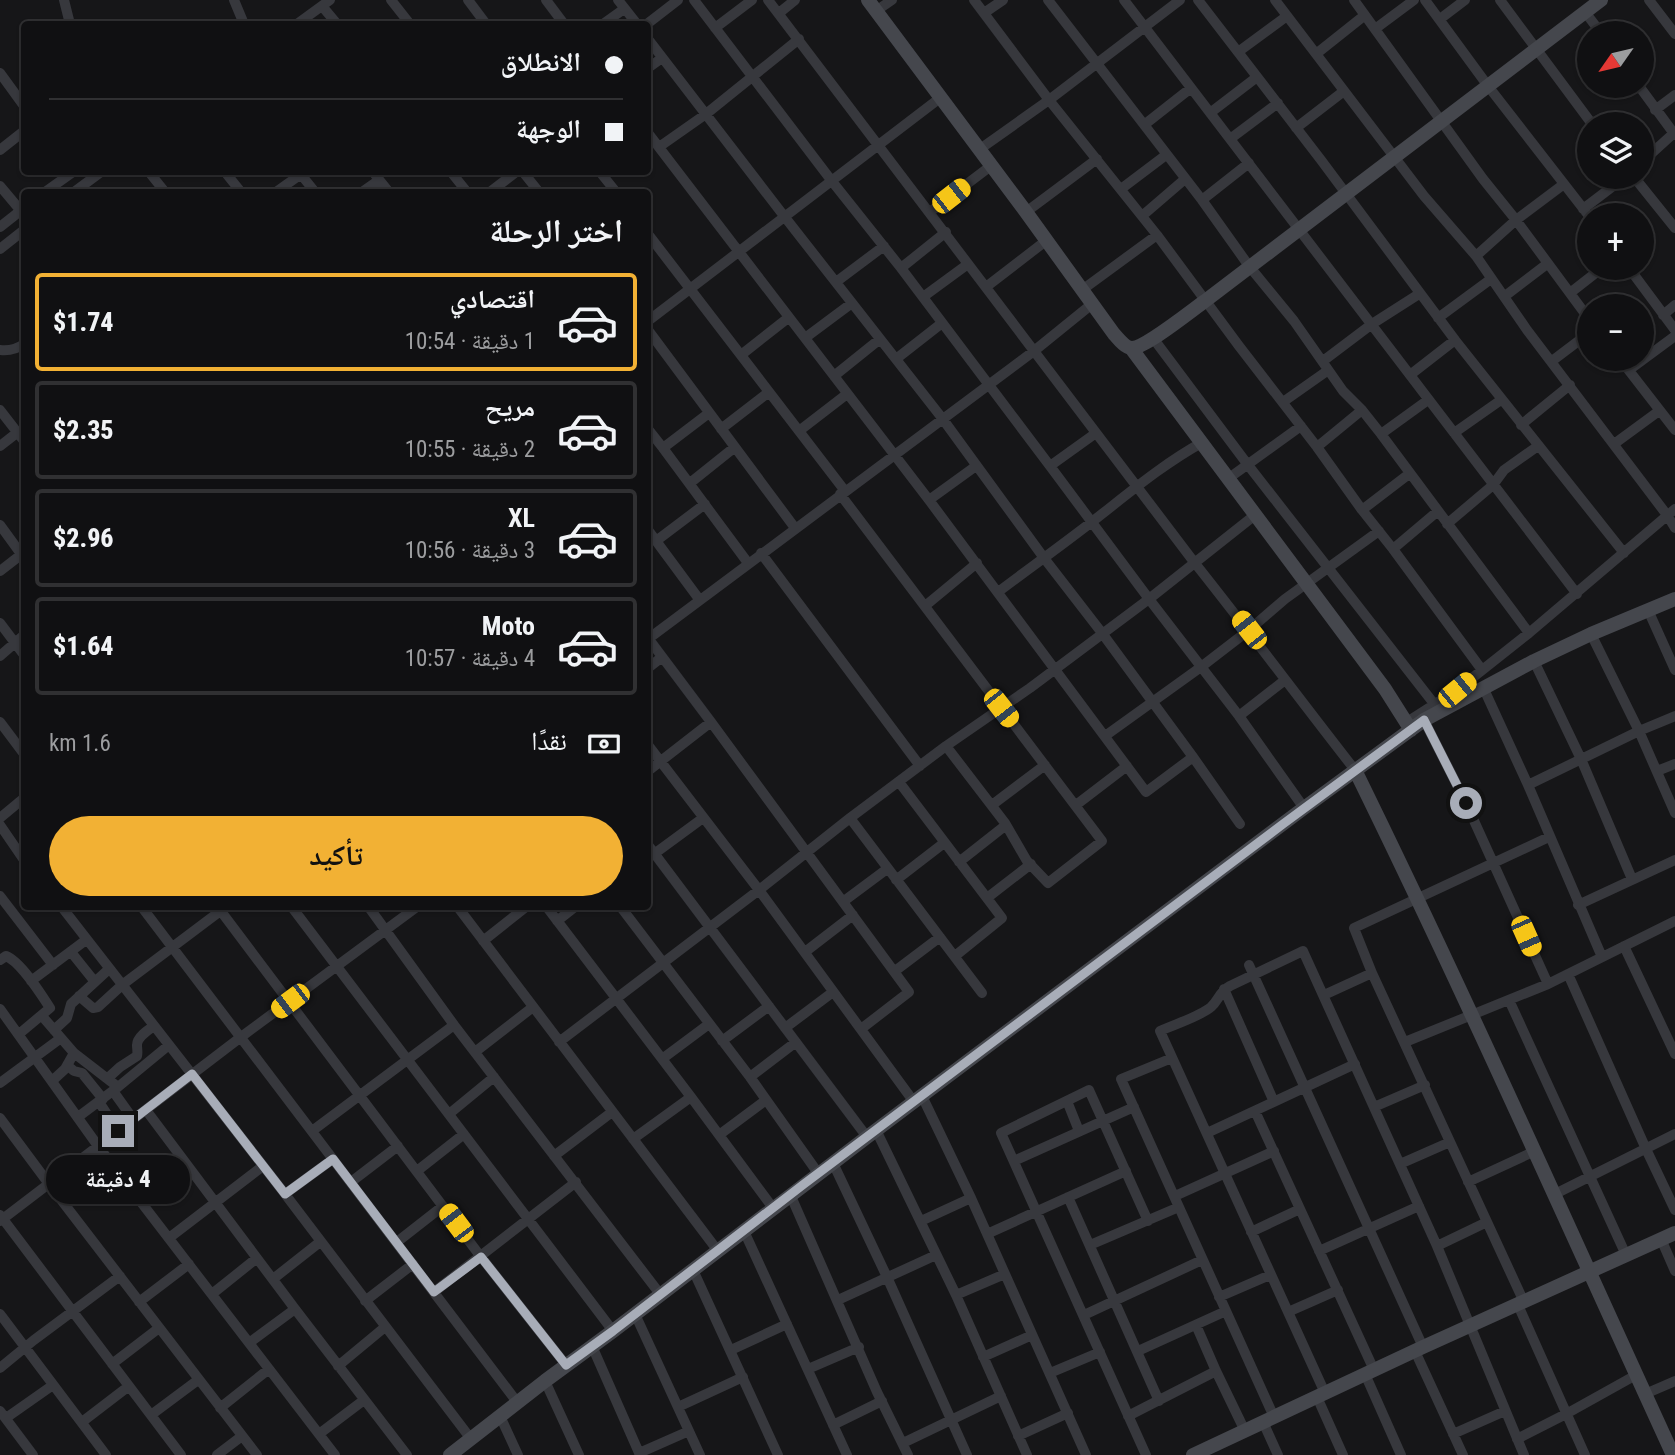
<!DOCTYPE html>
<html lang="ar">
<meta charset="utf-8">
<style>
:root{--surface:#101012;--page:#19191b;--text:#f1f3f6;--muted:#9c9d9f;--line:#303032;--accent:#f2b134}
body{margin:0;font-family:"Roboto Condensed","Noto Naskh Arabic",sans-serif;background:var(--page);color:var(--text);direction:rtl;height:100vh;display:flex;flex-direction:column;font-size:26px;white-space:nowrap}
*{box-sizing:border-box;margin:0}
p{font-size:23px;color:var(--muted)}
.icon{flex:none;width:38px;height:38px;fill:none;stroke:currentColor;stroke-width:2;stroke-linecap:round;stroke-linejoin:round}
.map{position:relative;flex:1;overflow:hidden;direction:ltr}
.panel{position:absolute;left:21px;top:189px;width:630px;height:721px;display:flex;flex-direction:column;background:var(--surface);border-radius:7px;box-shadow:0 2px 5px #0004,0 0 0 2px var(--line);direction:rtl}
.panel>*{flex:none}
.top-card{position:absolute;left:21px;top:21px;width:630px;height:154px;border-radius:7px;box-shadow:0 2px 5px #0004,0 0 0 2px var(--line);direction:rtl;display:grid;align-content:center;height:154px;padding:0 28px;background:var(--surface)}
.needle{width:46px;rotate:236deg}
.tools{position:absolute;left:1577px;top:21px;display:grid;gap:14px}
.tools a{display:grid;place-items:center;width:77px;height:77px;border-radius:50%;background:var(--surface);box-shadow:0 2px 5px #0004,0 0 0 2px var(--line);font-size:35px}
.end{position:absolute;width:32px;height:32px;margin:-16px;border:9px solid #a8adb8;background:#111;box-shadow:0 0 0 4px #111}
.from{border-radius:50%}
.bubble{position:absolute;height:49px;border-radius:24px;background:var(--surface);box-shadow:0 2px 5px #0004,0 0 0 2px var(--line);font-size:23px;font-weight:800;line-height:49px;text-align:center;direction:rtl}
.car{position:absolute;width:21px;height:42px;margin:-21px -10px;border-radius:9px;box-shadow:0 0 5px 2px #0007;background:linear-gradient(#f5c518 24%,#345 0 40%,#f5c518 0 76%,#345 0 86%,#f5c518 0)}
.top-card b{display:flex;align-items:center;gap:24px;height:66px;font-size:26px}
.top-card b+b{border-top:2px solid var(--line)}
.top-card i{width:18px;height:18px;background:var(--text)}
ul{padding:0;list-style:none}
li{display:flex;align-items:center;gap:21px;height:98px;margin:0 14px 10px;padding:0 14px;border:4px solid var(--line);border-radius:7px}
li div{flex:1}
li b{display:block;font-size:26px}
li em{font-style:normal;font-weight:800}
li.selected{border-color:var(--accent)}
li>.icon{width:63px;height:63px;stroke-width:1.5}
h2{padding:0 28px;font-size:32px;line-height:84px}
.pay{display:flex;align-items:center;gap:18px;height:77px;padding:0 28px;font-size:26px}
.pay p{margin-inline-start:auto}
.button{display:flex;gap:14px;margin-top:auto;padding:14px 28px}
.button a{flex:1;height:80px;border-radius:42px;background:var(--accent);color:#111;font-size:28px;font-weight:800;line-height:80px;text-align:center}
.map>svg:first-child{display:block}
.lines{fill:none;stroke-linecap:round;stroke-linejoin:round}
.street{stroke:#37383d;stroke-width:10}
.secondary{stroke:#45474d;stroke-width:14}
.route{stroke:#a8adb8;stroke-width:9}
</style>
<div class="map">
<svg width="1675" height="1455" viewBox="0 0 1675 1455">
<rect width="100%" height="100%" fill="#161618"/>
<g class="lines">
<path class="street" d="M64,0L70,24
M234,0L244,24
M391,0L410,24
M468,0L486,24
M546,0L564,24
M618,0L637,24
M694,0L831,180L901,268L1050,466L1149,599L1239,716L1304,808
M768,0L1194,562C1249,631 1301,701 1355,770
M974,0L1049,100L1157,235L1239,346L1317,447L1362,510L1393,549L1482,670
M1048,0L1202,200L1249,266L1294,321L1343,391L1362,410L1381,434L1529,633
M1124,0L1577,594
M1198,0L1321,160L1455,340L1624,553
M1275,0L1424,196L1476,256L1527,330L1667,515L1675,528
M1354,0L1483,179L1516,220L1589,319
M1425,0L1488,86L1589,216
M1500,0L1592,124
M1649,0L1675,34
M322,6L337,24
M876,11L892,0
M1585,12L1601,33
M779,13L795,0
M984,13L1003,0
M1440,19L1465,0
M297,24L330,0
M603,24L624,9
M647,24L678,0
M715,28L752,0
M1375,29L1414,0
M648,39L784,216L942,418L1044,558L1102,633L1193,757L1240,824
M1238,52L1287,16
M1316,54L1365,15
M648,68L662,58
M0,73L24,106
M1639,86L1675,135
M1655,110L1675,95
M1210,113L1257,77
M1144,125L1191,88
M1296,128L1344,91
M648,133L929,500L1146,792L1193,757
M1230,139L1278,103
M659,147L706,114L799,39
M980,149L1049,100L1180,0
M0,150L24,131
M1642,162L1674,133
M149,172L165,192
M225,172L241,192
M299,172L315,192
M373,172L389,192
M451,172L467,192
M523,172L539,192
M600,172L616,192
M1634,177L1675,228
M0,186L21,211
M1121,189L1166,155
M45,192L73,172
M74,192L101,172
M276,192L304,172
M362,192L379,180
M490,192L516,172
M1202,200L1249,163
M1583,209L1625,177
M930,212L992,165
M1026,212L1097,159
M1142,216L1185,179
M0,227L24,208
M648,234L845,491
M0,249L24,230
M1476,256L1516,220L1564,184
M901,268L946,232
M1629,268L1675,330
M836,282L884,246
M986,287L1047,240
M1082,290L1157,235
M1570,293L1602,268
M1505,296L1547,264
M923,297L968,264
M1663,315L1675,305
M1438,318L1491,279
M648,321L940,98
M648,330L795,528
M805,338L852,303
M1153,338L1248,465L1435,705
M0,350C9,351 17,349 24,344
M741,355L788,318
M896,359L942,323
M1620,359L1675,430
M1323,361L1372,324L1419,294
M1552,361L1589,333
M1629,370L1675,336
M1410,375L1455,340
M834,376L880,339
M1283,402L1327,371
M0,410L24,441
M1521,425L1570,385
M648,429L663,448L748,563
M721,429L769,392
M799,431L847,394
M1454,433L1501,400
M1381,434L1428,400
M1614,444L1659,411
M0,446L18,432
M1317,447L1362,410
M663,448L709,413
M1050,466L1096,433
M1229,478L1301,426
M690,483L735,447
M840,494L1102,841L1048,883L1027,861L1005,823L946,746
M929,500L976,466
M1362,510L1409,474
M1447,524L1493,485L1504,470L1538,446
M0,525L24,558
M648,530L699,599
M656,541L705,504
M1393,549L1438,511
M761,553L920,766
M0,571L22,554
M998,592C1030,568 1062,545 1093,521C1129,493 1163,464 1203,442
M925,606L977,563
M1648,610L1675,670
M0,623L24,655
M1591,634L1639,731L1675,813
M648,638L711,722L909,992L861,1029
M648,639L1034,351L1092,304
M0,656L24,635
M1534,661L1581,759L1632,879
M648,668L662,657
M1483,687L1528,785L1602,957
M1239,716L1285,680
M1424,720L1466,803L1548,984
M0,722L24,754
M1407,722L1457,690L1529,633L1675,509
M1105,736L1201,667L1249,630L1285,599L1379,531
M648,745L759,890L914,1102
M648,771L711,722
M1657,771L1675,764
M899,782L1002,918L955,956
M1528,785L1639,731L1675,716
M992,805L1045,765
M1076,805L1127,766
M0,818L24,798
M850,818L982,993
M0,825L24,860
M648,845L867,1137
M654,854L703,818
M959,862L1006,825
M896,880L944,843
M0,896L53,965
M987,898L1031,864
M844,901L887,869
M1578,905L1675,860
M61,906L285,1194L471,1439
M141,906L517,1402
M217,906L481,1257L566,1365
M291,906L613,1331
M368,906L454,1025L660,1294
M457,906L718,1251
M546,906L691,1097L773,1208
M620,906L750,1077L818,1173
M557,921L576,906
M483,941L527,906
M1624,946L1675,1054
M71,952L95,982
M805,952L853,915
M0,960L6,956C21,962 41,994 50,1008L19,1034
M1249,965L1423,1347
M895,971L940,937
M1568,974L1646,1149L1675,1210
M31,981L86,940
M1224,989L1274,1102
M1324,995L1372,973
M79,996L93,1008L98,1007L122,985L227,906
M1509,1000L1626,1255
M0,1009L98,1146L335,1455
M42,1016L74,1053L118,1087
M785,1028L833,992
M54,1030L67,1018L71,1004L109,969
M722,1041L769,1006
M559,1042L759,890L850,818L946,746L1030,688L1149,599L1255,515
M1405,1042L1548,984L1675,921
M475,1052L533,1007
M1172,1058L1121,1079L1274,1417
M662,1059L709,1024
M68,1066L74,1071L82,1073L103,1099
M750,1077L796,1042
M108,1078L120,1067L137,1056C138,1052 137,1049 137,1045C137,1037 148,1030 154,1026
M52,1081L65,1069L74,1053
M0,1083L61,1038
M113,1091L133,1119
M922,1096L971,1198L1086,1455
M1067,1101L1079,1131
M99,1102L118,1131
M1374,1107L1425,1085
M146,1110L295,1309L407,1455
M1255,1111L1374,1370
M449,1114L494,1077
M78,1117L118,1087L169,1045
M0,1118L49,1184L257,1455
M876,1130L956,1295L1027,1455
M312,1131L454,1025
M1207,1133L1355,1064
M719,1135L766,1100
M633,1139L691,1097
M554,1156L612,1112
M1014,1161L1134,1107
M833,1163L887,1277L967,1455
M1400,1164L1450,1142
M417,1171L464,1134
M351,1182L398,1146
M1468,1182L1535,1151
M285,1194L333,1159
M790,1194L877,1392L908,1455
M1555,1194L1675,1134
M1175,1196L1274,1151
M1068,1197L1159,1401
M0,1215L181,1455
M0,1221L241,1037L418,906
M921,1221L971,1198
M744,1231L847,1455
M1251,1232L1300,1209
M987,1234L1126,1171
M169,1238L263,1166
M1661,1239L1675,1271
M397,1242L443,1206
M1090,1245L1179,1207
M1437,1246L1487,1222
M1319,1251L1419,1206
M693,1270L778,1455
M273,1279L320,1242
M434,1292L576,1182
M212,1294L257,1258
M956,1295L1005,1274
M1219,1297L1270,1275
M838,1300L936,1255
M365,1301L413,1264
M139,1302L189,1264
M1524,1302L1372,973L1354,928L1549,837
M1518,1305L1585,1455
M1288,1312L1338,1290
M0,1314L106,1455
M635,1314L700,1455
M1084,1315L1202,1260
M1196,1325L1216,1371L1245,1431
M249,1343L295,1309
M592,1346L640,1455
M731,1350L787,1324
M1138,1351L1226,1311
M1415,1351L1463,1455
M983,1357L1032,1335
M112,1364L159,1328
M338,1366L385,1327
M0,1368L34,1340L120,1276
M808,1369L859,1347
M1050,1373L1100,1352
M1365,1374L1401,1455
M545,1381L579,1455
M1325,1393L1160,1031C1175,1024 1199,1017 1211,1007C1219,1000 1219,992 1230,986L1303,951L1437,1246L1524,1455
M1645,1394L1675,1381
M1317,1397L1343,1455
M678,1407L743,1377
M220,1408L269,1369
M0,1411L33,1455
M151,1415L198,1380
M500,1416L518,1455
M1128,1416L1216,1371
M6,1418L53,1385
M82,1422L129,1386
M1263,1422L1278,1455
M833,1425L882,1401
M319,1434L364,1400
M1453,1434L1505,1411
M1018,1436L1068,1413
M1517,1439L1566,1414L1636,1375
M903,1443L1001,1396
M639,1453L689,1431
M217,1455L242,1436
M1146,1455L1001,1133L1089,1090L1148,1221"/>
<path class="secondary" d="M868,0L1026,212L1114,334C1118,338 1124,347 1131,348C1144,349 1192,310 1205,301L1601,0
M1131,348L1385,689L1411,730
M1355,770C1466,996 1568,1226 1673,1455
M450,1455L545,1381L613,1331L867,1137L1304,808L1424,720L1534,661L1591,634L1675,599
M1193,1455L1423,1347L1675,1233"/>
</g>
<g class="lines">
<path class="route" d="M118,1131L192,1074L285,1194L333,1159L434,1292L481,1257L566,1365L613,1331L804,1184L1283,824L1424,720L1466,803"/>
</g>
</svg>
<div class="tools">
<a><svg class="needle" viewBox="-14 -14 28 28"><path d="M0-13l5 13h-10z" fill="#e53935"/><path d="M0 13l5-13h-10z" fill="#9c9d9f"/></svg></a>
<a><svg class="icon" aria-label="layers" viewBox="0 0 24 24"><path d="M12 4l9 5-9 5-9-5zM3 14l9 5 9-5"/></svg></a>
<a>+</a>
<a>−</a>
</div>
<i class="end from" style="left:1466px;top:803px"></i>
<i class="end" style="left:118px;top:1131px"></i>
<div class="bubble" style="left:46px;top:1155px;width:144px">4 دقيقة</div>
<i class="car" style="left:951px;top:196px;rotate:52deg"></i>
<i class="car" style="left:1249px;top:630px;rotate:322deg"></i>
<i class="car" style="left:1457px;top:690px;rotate:51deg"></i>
<i class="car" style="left:1001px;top:708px;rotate:142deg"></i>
<i class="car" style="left:1526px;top:936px;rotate:156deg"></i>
<i class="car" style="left:290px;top:1001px;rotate:233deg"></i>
<i class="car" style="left:456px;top:1223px;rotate:323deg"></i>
<div class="top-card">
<b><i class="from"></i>الانطلاق</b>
<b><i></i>الوجهة</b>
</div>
<section class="panel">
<h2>اختر الرحلة</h2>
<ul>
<li class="selected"><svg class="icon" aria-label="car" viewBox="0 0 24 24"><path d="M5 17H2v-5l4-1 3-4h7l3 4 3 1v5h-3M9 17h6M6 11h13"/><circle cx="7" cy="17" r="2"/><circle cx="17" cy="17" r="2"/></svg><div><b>اقتصادي</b><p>1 دقيقة · 10:54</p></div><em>$1.74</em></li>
<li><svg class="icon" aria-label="car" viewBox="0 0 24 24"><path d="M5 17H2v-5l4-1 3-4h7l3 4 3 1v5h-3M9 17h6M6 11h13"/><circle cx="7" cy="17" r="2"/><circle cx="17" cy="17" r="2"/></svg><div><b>مريح</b><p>2 دقيقة · 10:55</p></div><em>$2.35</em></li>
<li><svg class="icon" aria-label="car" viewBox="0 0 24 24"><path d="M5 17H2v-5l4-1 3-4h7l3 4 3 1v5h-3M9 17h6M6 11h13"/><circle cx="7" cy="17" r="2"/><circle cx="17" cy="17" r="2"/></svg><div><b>XL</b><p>3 دقيقة · 10:56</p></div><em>$2.96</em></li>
<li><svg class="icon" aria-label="car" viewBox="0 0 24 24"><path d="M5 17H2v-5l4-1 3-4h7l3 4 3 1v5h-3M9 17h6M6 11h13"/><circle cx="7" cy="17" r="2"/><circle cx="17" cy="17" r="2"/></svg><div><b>Moto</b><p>4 دقيقة · 10:57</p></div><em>$1.64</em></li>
</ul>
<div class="pay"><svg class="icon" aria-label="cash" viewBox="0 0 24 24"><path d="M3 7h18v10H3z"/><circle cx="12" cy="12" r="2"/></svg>نقدًا<p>1.6 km</p></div>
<div class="button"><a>تأكيد</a></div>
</section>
</div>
